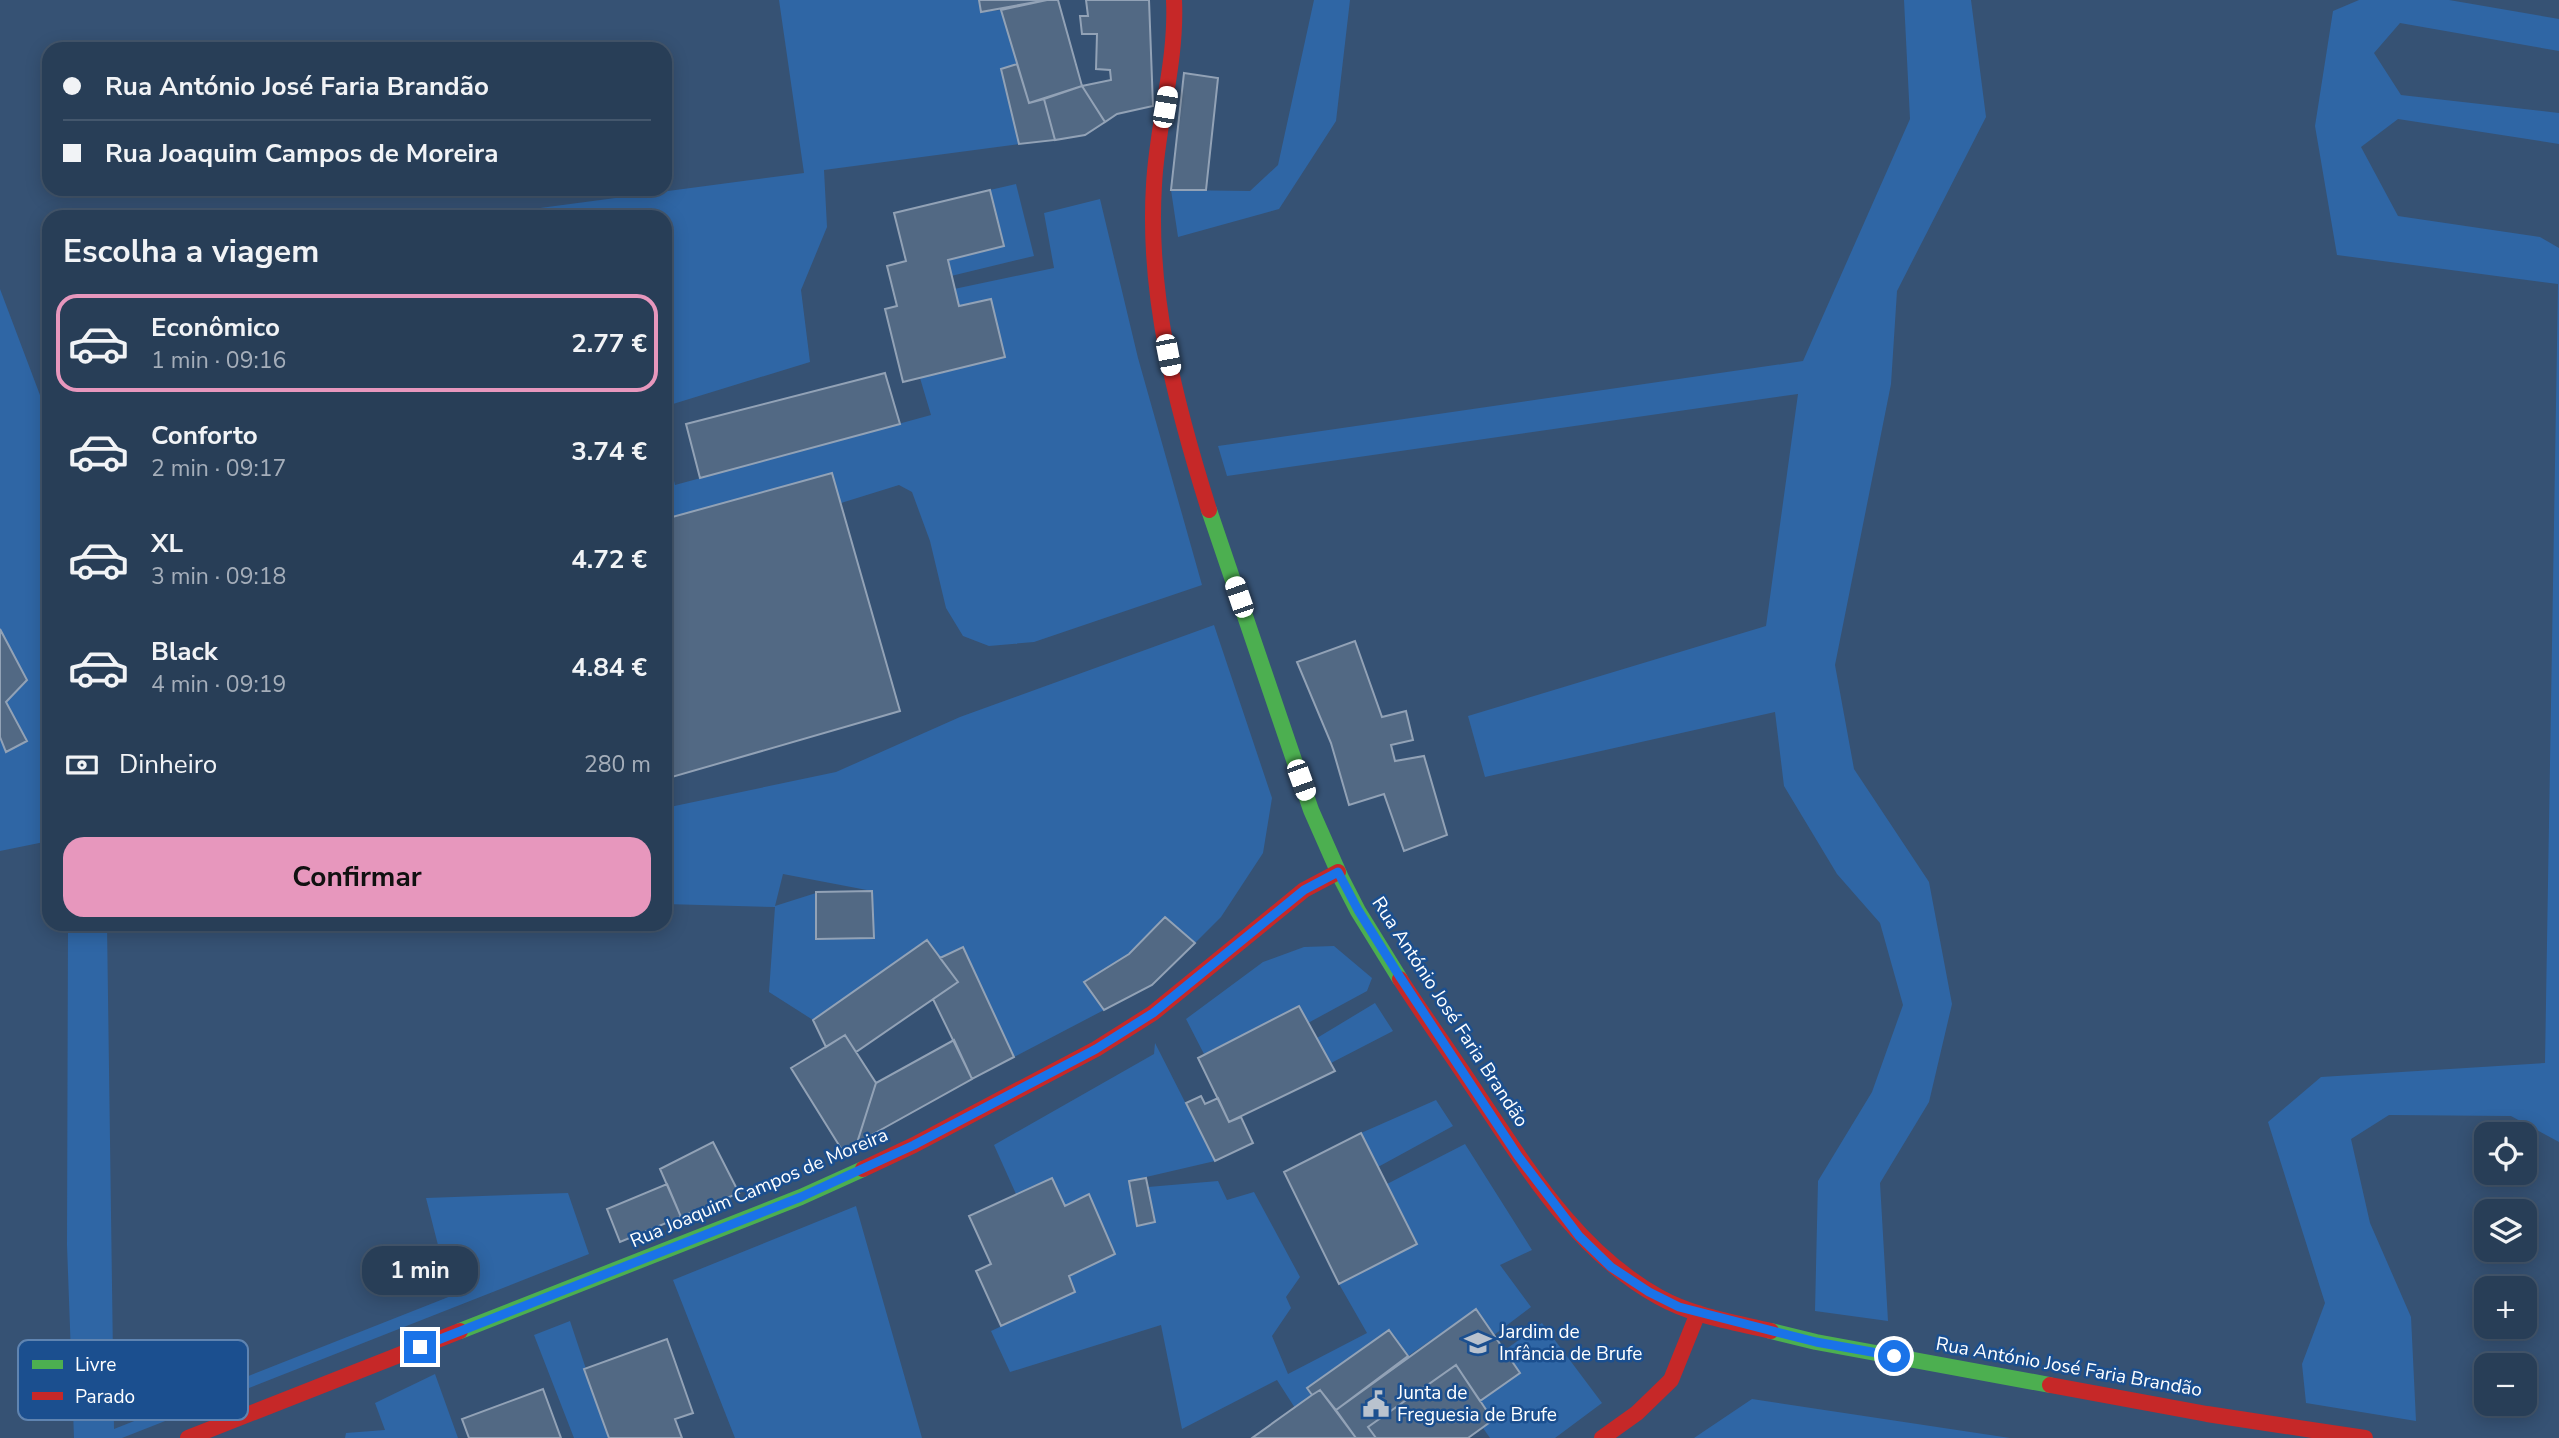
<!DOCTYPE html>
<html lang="pt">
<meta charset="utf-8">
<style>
:root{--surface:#283e57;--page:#30455d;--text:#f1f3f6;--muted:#a5aeba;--line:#44576d;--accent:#e797bd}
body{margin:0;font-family:"Nunito Sans",sans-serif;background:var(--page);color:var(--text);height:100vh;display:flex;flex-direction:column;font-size:26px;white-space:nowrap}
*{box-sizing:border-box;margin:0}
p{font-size:23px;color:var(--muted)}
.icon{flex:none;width:38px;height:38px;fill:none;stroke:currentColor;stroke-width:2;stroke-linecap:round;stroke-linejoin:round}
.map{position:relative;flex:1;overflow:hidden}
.drawer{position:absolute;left:42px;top:210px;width:630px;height:721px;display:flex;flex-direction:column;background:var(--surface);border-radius:21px;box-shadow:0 4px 18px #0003,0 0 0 2px var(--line)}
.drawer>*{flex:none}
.banner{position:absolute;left:42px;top:42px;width:630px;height:154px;border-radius:21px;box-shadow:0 4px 18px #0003,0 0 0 2px var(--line);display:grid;align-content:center;height:154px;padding:0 21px;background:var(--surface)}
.buttons{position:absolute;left:2474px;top:1122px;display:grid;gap:14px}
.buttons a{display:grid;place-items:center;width:63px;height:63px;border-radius:14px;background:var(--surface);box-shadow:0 4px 18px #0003,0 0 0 2px var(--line);font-size:35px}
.end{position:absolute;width:32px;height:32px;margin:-16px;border:9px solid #1a73e8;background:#fff;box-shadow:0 0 0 4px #fff}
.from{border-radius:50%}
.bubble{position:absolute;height:49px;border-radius:21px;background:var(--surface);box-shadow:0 4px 18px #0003,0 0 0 2px var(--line);font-size:23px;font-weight:700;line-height:49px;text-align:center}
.car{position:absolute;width:21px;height:42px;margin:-21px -10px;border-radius:9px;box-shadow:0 0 5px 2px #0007;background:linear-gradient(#fff 24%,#345 0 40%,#fff 0 76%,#345 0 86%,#fff 0)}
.banner b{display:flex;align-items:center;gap:24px;height:66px;font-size:26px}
.banner b+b{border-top:2px solid var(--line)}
.banner i{width:18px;height:18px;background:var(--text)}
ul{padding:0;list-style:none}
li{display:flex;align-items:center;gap:21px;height:98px;margin:0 14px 10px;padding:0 7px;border:4px solid transparent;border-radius:21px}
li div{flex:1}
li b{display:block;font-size:26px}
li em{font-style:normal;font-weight:700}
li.active{border-color:var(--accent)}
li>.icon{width:63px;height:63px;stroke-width:1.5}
h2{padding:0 21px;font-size:32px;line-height:84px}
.pay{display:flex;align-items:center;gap:18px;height:77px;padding:0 21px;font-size:26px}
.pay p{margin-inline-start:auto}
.primary-button{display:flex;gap:14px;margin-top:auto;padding:14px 21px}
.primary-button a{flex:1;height:80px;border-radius:21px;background:var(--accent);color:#111;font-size:28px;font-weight:700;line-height:80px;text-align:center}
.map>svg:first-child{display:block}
.green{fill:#2f66a5;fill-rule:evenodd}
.building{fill:#526984;stroke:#92a2b6;stroke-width:2}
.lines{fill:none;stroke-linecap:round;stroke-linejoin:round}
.fast{stroke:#4caf50;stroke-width:16}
.jam{stroke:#c62828;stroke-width:16}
.route{stroke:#1a73e8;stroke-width:9}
.labels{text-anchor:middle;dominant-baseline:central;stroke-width:5;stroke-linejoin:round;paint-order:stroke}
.street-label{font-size:19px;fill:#fff;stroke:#1b4f8f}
.poi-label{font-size:19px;fill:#fff;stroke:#1b4f8f;text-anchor:start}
.key{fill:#1b4f8f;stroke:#5f84b1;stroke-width:2}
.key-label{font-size:19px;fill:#fff}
</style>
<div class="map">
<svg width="2559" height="1438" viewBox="0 0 2559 1438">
<rect width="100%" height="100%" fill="#365274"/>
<path class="green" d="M779,0H979L981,12L1001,10L1017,64L1001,70L1019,144L824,170L827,227L801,290L810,362L673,404L665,394V217H526L525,210L804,173Z
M1314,0H1350L1336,121L1279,209L1178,237L1171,190L1250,191L1278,165Z
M1904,0H1971L1986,117L1897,291L1891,384L1835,665L1854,769L1929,882L1952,1004L1929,1102L1880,1183L1888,1321L1815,1311L1818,1181L1872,1092L1903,1005L1880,923L1837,874L1784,786L1775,712L1485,777L1468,716L1766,626L1798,394L1227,476L1218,446L1803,361L1910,119Z
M2359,0H2449L2559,19V51L2400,23L2374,53L2401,95L2559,113V144L2398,119L2361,147L2398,216L2540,237L2559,248V1142L2511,1116L2389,1115L2351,1139L2370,1223L2411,1317L2416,1421L2306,1403L2302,1364L2325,1303L2268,1122L2321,1077L2545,1063L2558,284L2337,255L2315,126L2333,11Z
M1016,184L1034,256L951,276L948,260L990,190Z
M1100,199L1138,358L1202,585L1034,642L989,646L963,636L946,608L930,541L912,492L899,485L841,503L832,474L665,519V444L675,485L931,415L920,378L1005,356L991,299L959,306L954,289L1054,268L1044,213Z
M0,289L49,419V841L0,851V737L6,752L27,741L6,702L27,680L0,629Z
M1214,625L1272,798L1263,853L1221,917L1195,943L1165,917L1129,954L1084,982L1104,1010L1014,1057L963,947L940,958L927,940L813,1020L769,992L775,907L665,904V808L836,772L960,717ZM783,874L872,891L873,938L817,939L816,893L775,906Z
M68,924H107L114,1429L451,1296L426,1198L568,1193L589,1254L122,1438H74L67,1245Z
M1334,946L1372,978L1367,991L1308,1023L1299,1006L1204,1054L1186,1019L1263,962L1304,947Z
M1375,1003L1393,1031L1331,1063L1317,1038Z
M1155,1043L1215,1161L1129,1181L1137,1225L1155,1222L1148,1187L1218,1181L1227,1200L1254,1192L1300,1277L1286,1297L1291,1308L1272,1336L1288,1374L1367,1333L1339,1284L1387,1184L1465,1144L1532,1250L1500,1265L1531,1307L1494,1335L1475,1310L1408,1356L1389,1330L1307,1388L1312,1395L1295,1408L1277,1380L1182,1429L1161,1325L1010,1372L991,1331L1075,1292L1069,1276L1115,1254L1089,1195L1065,1206L1052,1178L1016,1194L994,1145L1154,1054Z
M1436,1100L1453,1126L1378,1167L1361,1133Z
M856,1206L922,1438H735L673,1280Z
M570,1321L609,1438H574L534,1335Z
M1542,1323L1602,1403L1555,1438H1490L1483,1428L1493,1420L1480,1401L1520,1373L1505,1350Z
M435,1374L458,1438H345L346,1433L385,1430L375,1403Z
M1752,1399L2010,1438H1694Z"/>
<path class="building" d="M979,0H1047L981,12Z
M1047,0H1058L1082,86L1029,103L1001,10Z
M1086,0H1149L1153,106L1117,114L1105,122L1082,86L1111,80L1110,70L1096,69L1097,34H1082L1080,16H1088Z
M1017,64L1029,103L1044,99L1055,140L1019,144L1001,69Z
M1184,73L1218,78L1206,190H1171Z
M1082,86L1105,122L1085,135L1055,140L1044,99Z
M990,190L1004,246L948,260L959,306L991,299L1005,357L903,382L885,309L897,306L887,266L906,261L894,213Z
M885,373L900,424L700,478L686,424Z
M832,473L900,711L665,779V519Z
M0,629L27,680L6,702L27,741L6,752L0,737Z
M1355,641L1382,717L1406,711L1413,740L1391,745L1395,761L1424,756L1447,835L1404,851L1384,794L1349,805L1331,743L1297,662Z
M872,891L874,938L816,939V892Z
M1165,917L1195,943L1152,985L1104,1010L1084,982L1129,954Z
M927,940L958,982L856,1052L845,1035L826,1047L813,1020Z
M963,947L1014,1057L972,1079L933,999L958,982L940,958Z
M1299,1006L1335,1071L1229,1122L1198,1058Z
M845,1035L876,1083L857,1143L842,1150L791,1068Z
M954,1040L972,1079L857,1143L876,1083Z
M1201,1096L1205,1104L1218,1098L1229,1122L1241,1117L1253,1143L1215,1161L1186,1103Z
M1361,1133L1417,1244L1339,1284L1284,1172Z
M713,1142L739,1193L681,1217L660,1169Z
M1052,1178L1065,1206L1089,1194L1115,1254L1069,1276L1075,1292L1001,1326L976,1271L991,1264L969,1216Z
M1146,1178L1155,1222L1137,1226L1129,1181Z
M667,1184L681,1217L620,1242L607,1209Z
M1476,1309L1520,1373L1480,1401L1456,1365L1368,1427L1376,1438H1356L1336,1410Z
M1389,1330L1408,1356L1336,1410L1320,1390L1312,1395L1307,1388Z
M667,1339L693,1413L675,1419L682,1438H609L584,1369Z
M1456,1365L1493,1420L1468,1438H1376L1368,1427Z
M543,1389L561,1438H469L462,1419Z
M1320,1390L1356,1438H1252L1312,1395Z"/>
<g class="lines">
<path class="fast" d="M1209,510L1311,810L1341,878L1358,911L1400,979
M460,1331L801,1197L863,1169
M1771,1331L1816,1342L2050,1385"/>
<path class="jam" d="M1174,0C1177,63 1157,123 1154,185C1147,296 1176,405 1209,510
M1400,979C1426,1019 1454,1058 1480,1098C1530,1173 1578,1252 1659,1297C1693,1316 1733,1322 1771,1331
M863,1169L914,1145L1096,1049L1153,1013L1304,890L1338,872
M2050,1385L2207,1414L2365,1438
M188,1438L460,1331
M1602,1438L1637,1413L1671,1380L1698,1313"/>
</g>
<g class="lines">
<path class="route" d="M420,1347L801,1197L914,1145L1096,1049L1153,1013L1304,890L1338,872L1358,910L1400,977L1518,1156L1579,1236L1611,1267L1649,1292L1679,1307L1816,1342L1894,1356"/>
</g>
<defs>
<symbol id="school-bare" viewBox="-9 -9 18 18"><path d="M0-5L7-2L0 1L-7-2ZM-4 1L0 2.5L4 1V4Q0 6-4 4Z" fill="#b9c2ce" stroke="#1b4f8f" stroke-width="2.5" paint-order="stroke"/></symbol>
<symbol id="civic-bare" viewBox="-9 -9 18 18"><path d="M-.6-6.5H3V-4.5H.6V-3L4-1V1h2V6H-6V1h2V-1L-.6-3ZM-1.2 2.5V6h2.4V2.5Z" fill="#b9c2ce" stroke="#1b4f8f" stroke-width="2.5" paint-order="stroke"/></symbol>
</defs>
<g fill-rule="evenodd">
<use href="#school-bare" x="1459" y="1324" width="38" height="38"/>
<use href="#civic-bare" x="1357" y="1385" width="38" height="38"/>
</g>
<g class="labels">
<g class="street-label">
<text transform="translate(1450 1012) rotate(57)">Rua António José Faria Brandão</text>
<text transform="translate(759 1188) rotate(-23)">Rua Joaquim Campos de Moreira</text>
<text transform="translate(2069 1367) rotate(10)">Rua António José Faria Brandão</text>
</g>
<g class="poi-label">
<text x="1499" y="1332">Jardim de<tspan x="1499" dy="22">Infância de Brufe</tspan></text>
<text x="1397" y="1393">Junta de<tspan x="1397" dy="22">Freguesia de Brufe</tspan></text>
</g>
</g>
<rect x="18" y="1340" width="230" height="80" rx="10" class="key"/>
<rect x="32" y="1360" width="31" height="9" fill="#4caf50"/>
<rect x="32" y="1392" width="31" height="8" fill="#c62828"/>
<g class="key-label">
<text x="75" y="1371">Livre</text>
<text x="75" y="1403">Parado</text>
</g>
</svg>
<div class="buttons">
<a><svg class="icon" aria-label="locate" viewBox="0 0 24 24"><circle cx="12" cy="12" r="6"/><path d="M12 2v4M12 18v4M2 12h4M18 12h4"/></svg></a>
<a><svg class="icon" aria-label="layers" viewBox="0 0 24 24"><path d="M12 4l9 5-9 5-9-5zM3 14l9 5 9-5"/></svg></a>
<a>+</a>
<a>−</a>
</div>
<i class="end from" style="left:1894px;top:1356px"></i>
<i class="end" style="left:420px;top:1347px"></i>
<div class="bubble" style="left:362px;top:1246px;width:116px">1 min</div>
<i class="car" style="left:1165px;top:107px;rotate:10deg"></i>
<i class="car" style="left:1168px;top:355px;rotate:169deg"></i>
<i class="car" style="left:1239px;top:597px;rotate:341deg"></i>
<i class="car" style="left:1301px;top:780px;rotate:160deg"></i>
<div class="banner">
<b><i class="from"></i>Rua António José Faria Brandão</b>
<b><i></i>Rua Joaquim Campos de Moreira</b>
</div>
<section class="drawer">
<h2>Escolha a viagem</h2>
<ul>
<li class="active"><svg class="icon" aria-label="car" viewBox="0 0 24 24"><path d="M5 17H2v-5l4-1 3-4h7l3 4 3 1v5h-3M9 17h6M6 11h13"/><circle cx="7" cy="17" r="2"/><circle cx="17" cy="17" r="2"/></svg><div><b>Econômico</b><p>1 min · 09:16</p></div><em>2.77 €</em></li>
<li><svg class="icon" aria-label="car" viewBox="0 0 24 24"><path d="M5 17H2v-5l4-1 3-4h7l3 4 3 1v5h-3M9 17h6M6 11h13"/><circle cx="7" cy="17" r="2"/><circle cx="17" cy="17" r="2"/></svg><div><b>Conforto</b><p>2 min · 09:17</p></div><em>3.74 €</em></li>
<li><svg class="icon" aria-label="car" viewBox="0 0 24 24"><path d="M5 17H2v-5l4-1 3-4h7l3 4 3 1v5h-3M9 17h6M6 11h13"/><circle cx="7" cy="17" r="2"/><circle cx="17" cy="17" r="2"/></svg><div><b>XL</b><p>3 min · 09:18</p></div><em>4.72 €</em></li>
<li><svg class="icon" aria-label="car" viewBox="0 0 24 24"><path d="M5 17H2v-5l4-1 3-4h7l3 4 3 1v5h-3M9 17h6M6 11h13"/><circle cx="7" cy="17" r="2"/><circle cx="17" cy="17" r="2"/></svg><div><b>Black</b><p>4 min · 09:19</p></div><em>4.84 €</em></li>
</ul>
<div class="pay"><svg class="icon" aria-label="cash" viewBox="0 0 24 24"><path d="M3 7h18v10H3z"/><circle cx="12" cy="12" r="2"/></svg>Dinheiro<p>280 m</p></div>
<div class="primary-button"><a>Confirmar</a></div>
</section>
</div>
